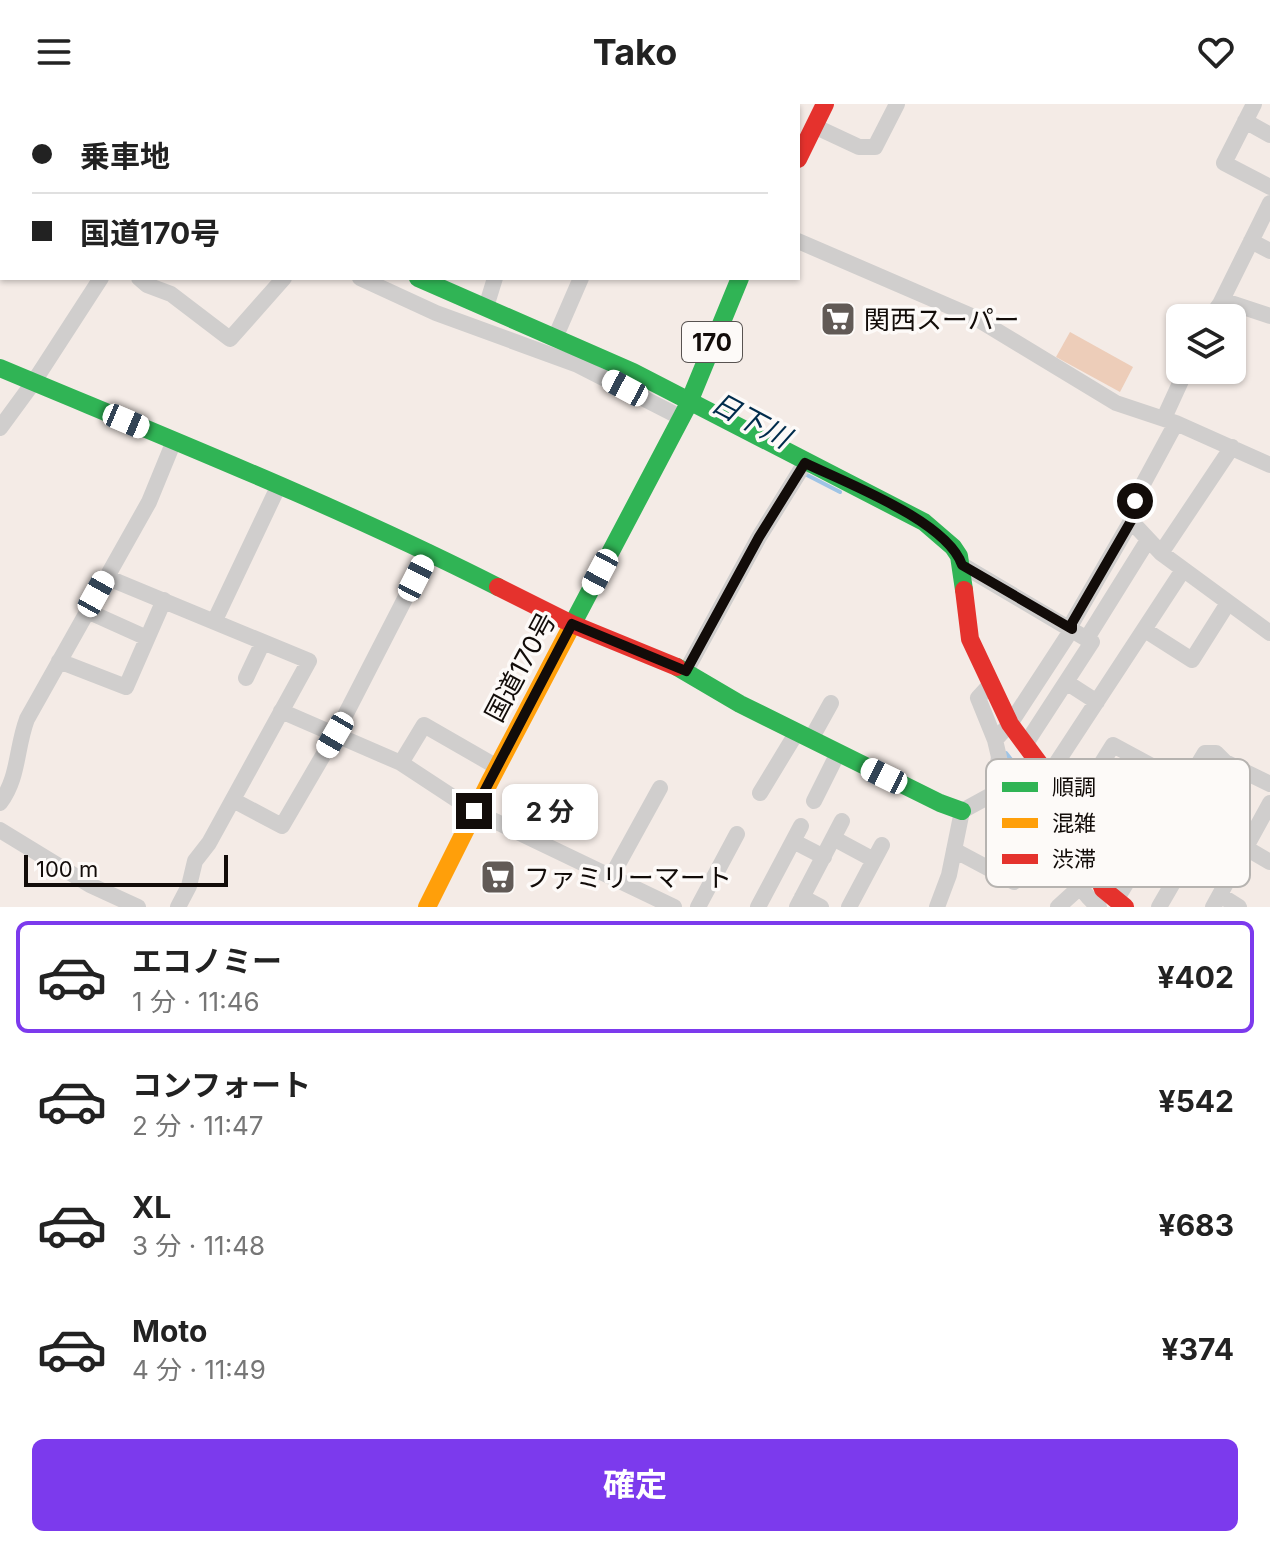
<!DOCTYPE html>
<html lang="ja">
<meta charset="utf-8">
<style>
:root{--surface:#fff;--page:#f6f6f6;--text:#222;--muted:#767676;--line:#e0e0e0;--accent:#7c3aed}
body{margin:0;font-family:Inter,"Noto Sans JP",sans-serif;background:var(--page);color:var(--text);height:100vh;display:flex;flex-direction:column;font-size:30px;white-space:nowrap}
*{box-sizing:border-box;margin:0}
p{font-size:26px;color:var(--muted)}
.icon{flex:none;width:44px;height:44px;fill:none;stroke:currentColor;stroke-width:2;stroke-linecap:round;stroke-linejoin:round}
.map{position:relative;height:803px;overflow:hidden}
.side{display:flex;flex-direction:column;background:var(--surface);flex:1}
.side>*{flex:none}
.top-card{position:absolute;left:0px;top:0px;width:800px;height:176px;box-shadow:0 2px 6px #0004;display:grid;align-content:center;height:176px;padding:0 32px;background:var(--surface)}
.buttons{position:absolute;left:1166px;top:200px;display:grid;gap:16px}
.buttons a{display:grid;place-items:center;width:80px;height:80px;border-radius:12px;background:var(--surface);box-shadow:0 2px 6px #0004;font-size:40px}
.scale{position:absolute;left:24px;bottom:20px;width:204px;box-sizing:border-box;padding-left:8px;border:4px solid #120c09;border-top:0;font-size:22px;line-height:28px;white-space:nowrap;color:#120c09;-webkit-text-stroke:6px #fdfaf8;paint-order:stroke}
.end{position:absolute;width:36px;height:36px;margin:-18px;border:10px solid #120c09;background:#fff;box-shadow:0 0 0 4px #fff}
.from{border-radius:50%}
.bubble{position:absolute;height:56px;border-radius:12px;background:var(--surface);box-shadow:0 2px 6px #0004;font-size:26px;font-weight:700;line-height:56px;text-align:center}
.car{position:absolute;width:24px;height:48px;margin:-24px -12px;border-radius:10px;box-shadow:0 0 6px 2px #0007;background:linear-gradient(#fff 24%,#345 0 40%,#fff 0 76%,#345 0 86%,#fff 0)}
.top-card b{display:flex;align-items:center;gap:28px;height:76px;font-size:30px}
.top-card b+b{border-top:2px solid var(--line)}
.top-card i{width:20px;height:20px;background:var(--text)}
ul{padding:14px 0 0;list-style:none}
li{display:flex;align-items:center;gap:24px;height:112px;margin:0 16px 12px;padding:0 16px;border:4px solid transparent;border-radius:12px}
li div{flex:1}
li b{display:block;font-size:30px}
li em{font-style:normal;font-weight:700}
li.selected{border-color:var(--accent)}
li>.icon{width:72px;height:72px;stroke-width:1.5}
.action{display:flex;gap:16px;margin-top:auto;padding:16px 32px}
.action a{flex:1;height:92px;border-radius:12px;background:var(--accent);color:#fff;font-size:32px;font-weight:700;line-height:92px;text-align:center}
header{display:flex;justify-content:space-between;align-items:center;height:104px;padding:0 32px;background:var(--surface);font-size:36px;font-weight:700}
.map>svg:first-child{display:block}
.green{fill:#edcdb9}
.lines{fill:none;stroke-linecap:round;stroke-linejoin:round}
.stream{stroke:#9fc4e5;stroke-width:4}
.street{stroke:#d0cecd;stroke-width:16}
.fast{stroke:#30b455;stroke-width:18}
.slow{stroke:#ff9f0a;stroke-width:18}
.jam{stroke:#e5322d;stroke-width:18}
.route{stroke:#120c09;stroke-width:10}
.labels{text-anchor:middle;dominant-baseline:central;stroke-width:7;stroke-linejoin:round;paint-order:stroke}
.shield{fill:#fdfaf8;stroke:#585351;stroke-width:2}
.shield-label{font-size:24px;font-weight:bold;fill:#120c09}
.poi-label{font-size:26px;fill:#120c09;stroke:#fdfaf8;text-anchor:start}
.street-label{font-size:26px;fill:#120c09;stroke:#fdfaf8}
.water-label{font-size:28px;font-style:italic;fill:#002c4c;stroke:#fdfaf8}
.key{fill:#fdfaf8;stroke:#b6b3b0;stroke-width:2}
.key-label{font-size:22px;fill:#120c09}
</style>
<header><svg class="icon" aria-label="menu" viewBox="0 0 24 24"><path d="M4 6h16M4 12h16M4 18h16"/></svg>Tako<svg class="icon" aria-label="heart" viewBox="0 0 24 24"><path d="M12 20l-8-8c-3-5 5-10 8-4 3-6 11-1 8 4z"/></svg></header>
<div class="map">
<svg width="1270" height="803" viewBox="0 0 1270 803">
<rect width="100%" height="100%" fill="#f4ebe6"/>
<path class="green" d="M1070,228L1133,263L1120,288L1056,253Z"/>
<g class="lines">
<path class="stream" d="M805,370L840,388
M1006,649L1034,685L1048,695"/>
<path class="street" d="M245,0L246,2
M261,0L262,2
M520,0L523,2
M1254,0L1224,59L1270,83
M100,2V0
M210,2L211,0
M591,2L592,0
M0,6L2,3
M1245,17L1270,31
M814,22L859,43H875L897,0
M0,128L2,129
M798,137L974,213L1116,299L1176,319L1270,361
M1251,137L1270,147
M139,174L147,181L171,190L230,235L284,174
M360,174L436,209L578,261L682,314
M1222,196L1270,212
M486,203L495,174
M1210,214L1220,200L1270,99
M555,234L581,174
M1164,314L1186,266
M0,324L33,279L101,174
M1131,417L1161,449L1270,529
M1161,449L1232,343
M962,461L1092,538L1025,641
M106,473L309,557L209,739L195,757L189,782L178,803
M87,507L147,534
M215,516L279,381
M1145,526L1192,556L1228,499
M1087,534L1148,436
M59,557L126,583L164,496
M686,567L759,433L805,359
M246,574L263,538
M1066,578L1097,598
M281,607L401,659L474,707L674,803
M811,635L831,599
M995,636L1010,620L1072,525V519L1131,417L1143,380L1176,319
M401,659L424,621L497,663
M1048,672L1183,466
M760,689L797,628
M993,690C1008,690 1025,688 1037,696C1054,706 1068,730 1072,748C1078,774 1077,786 1099,803
M233,696L282,722L335,631L429,448
M814,697L838,649
M0,699C19,674 16,644 27,615L149,398L174,337
M1073,705L1113,641L1150,661L1091,757
M0,726L90,781L138,803
M833,734L874,756
M793,737L824,753
M1246,744L1270,758
M954,746L1014,778
M611,773L660,684
M1220,791L1239,803
M802,793L821,803
M1116,796L1205,649H1216L1225,658L1270,680
M698,803L737,730
M758,803L801,722
M797,803L842,717
M849,803L882,741
M937,803L949,771L962,707L993,690L999,653L995,636L978,594L990,581
M1058,803L1080,783
M1159,803L1239,665
M1213,803L1270,699"/>
<path class="fast" d="M418,174L633,268L924,418L953,443L959,452L964,486
M0,264C167,334 336,401 498,483
M571,523L687,303L740,174
M677,563L740,600L940,699L962,707"/>
<path class="slow" d="M427,803L490,677L571,523"/>
<path class="jam" d="M798,55L825,0
M498,483L572,520L677,563
M964,486L970,535L1010,620L1073,705L1103,785L1125,803"/>
</g>
<g class="lines">
<path class="route" d="M474,707L572,520L686,567L759,433L805,359C846,379 947,417 962,461L1072,525V519L1131,417L1135,397"/>
</g>
<defs>
<symbol id="supermarket-square" viewBox="-11 -11 22 22"><rect x="-9" y="-9" width="18" height="18" rx="4" fill="#615a56" stroke="#fdfaf8"/><path d="M-6-5.5h2.5l.6 2H6L4.5 2H-2.5L-4.4-4H-6ZM-1.5 3.2a1.3 1.3 0 1 0 .1 0ZM3 3.2a1.3 1.3 0 1 0 .1 0Z" fill="#fff"/></symbol>
</defs>
<g fill-rule="evenodd">
<use href="#supermarket-square" x="818" y="195" width="40" height="40"/>
<use href="#supermarket-square" x="478" y="753" width="40" height="40"/>
</g>
<g class="labels">
<rect class="shield" x="682" y="218" width="60" height="40" rx="6"/>
<g class="shield-label">
<text x="712" y="238">170</text>
</g>
<g class="poi-label">
<text x="864" y="215">関西スーパー</text>
<text x="524" y="773">ファミリーマート</text>
</g>
<g class="street-label">
<text transform="translate(520 563) rotate(-62)">国道170号</text>
</g>
<g class="water-label">
<text transform="translate(751 316) rotate(28)">日下川</text>
</g>
</g>
<rect x="986" y="655" width="264" height="128" rx="12" class="key"/>
<rect x="1002" y="678" width="36" height="10" fill="#30b455"/>
<rect x="1002" y="714" width="36" height="10" fill="#ff9f0a"/>
<rect x="1002" y="750" width="36" height="10" fill="#e5322d"/>
<g class="key-label">
<text x="1052" y="691">順調</text>
<text x="1052" y="727">混雑</text>
<text x="1052" y="763">渋滞</text>
</g>
</svg>
<div class="buttons">
<a><svg class="icon" aria-label="layers" viewBox="0 0 24 24"><path d="M12 4l9 5-9 5-9-5zM3 14l9 5 9-5"/></svg></a>
</div>
<div class="scale">100 m</div>
<i class="end from" style="left:1135px;top:397px"></i>
<i class="end" style="left:474px;top:707px"></i>
<div class="bubble" style="left:502px;top:680px;width:96px">2 分</div>
<i class="car" style="left:625px;top:284px;rotate:298deg"></i>
<i class="car" style="left:126px;top:317px;rotate:113deg"></i>
<i class="car" style="left:600px;top:468px;rotate:208deg"></i>
<i class="car" style="left:416px;top:474px;rotate:27deg"></i>
<i class="car" style="left:96px;top:490px;rotate:29deg"></i>
<i class="car" style="left:335px;top:631px;rotate:210deg"></i>
<i class="car" style="left:884px;top:672px;rotate:296deg"></i>
<div class="top-card">
<b><i class="from"></i>乗車地</b>
<b><i></i>国道170号</b>
</div>
</div>
<section class="side">
<ul>
<li class="selected"><svg class="icon" aria-label="car" viewBox="0 0 24 24"><path d="M5 17H2v-5l4-1 3-4h7l3 4 3 1v5h-3M9 17h6M6 11h13"/><circle cx="7" cy="17" r="2"/><circle cx="17" cy="17" r="2"/></svg><div><b>エコノミー</b><p>1 分 · 11:46</p></div><em>¥402</em></li>
<li><svg class="icon" aria-label="car" viewBox="0 0 24 24"><path d="M5 17H2v-5l4-1 3-4h7l3 4 3 1v5h-3M9 17h6M6 11h13"/><circle cx="7" cy="17" r="2"/><circle cx="17" cy="17" r="2"/></svg><div><b>コンフォート</b><p>2 分 · 11:47</p></div><em>¥542</em></li>
<li><svg class="icon" aria-label="car" viewBox="0 0 24 24"><path d="M5 17H2v-5l4-1 3-4h7l3 4 3 1v5h-3M9 17h6M6 11h13"/><circle cx="7" cy="17" r="2"/><circle cx="17" cy="17" r="2"/></svg><div><b>XL</b><p>3 分 · 11:48</p></div><em>¥683</em></li>
<li><svg class="icon" aria-label="car" viewBox="0 0 24 24"><path d="M5 17H2v-5l4-1 3-4h7l3 4 3 1v5h-3M9 17h6M6 11h13"/><circle cx="7" cy="17" r="2"/><circle cx="17" cy="17" r="2"/></svg><div><b>Moto</b><p>4 分 · 11:49</p></div><em>¥374</em></li>
</ul>
<div class="action"><a>確定</a></div>
</section>
